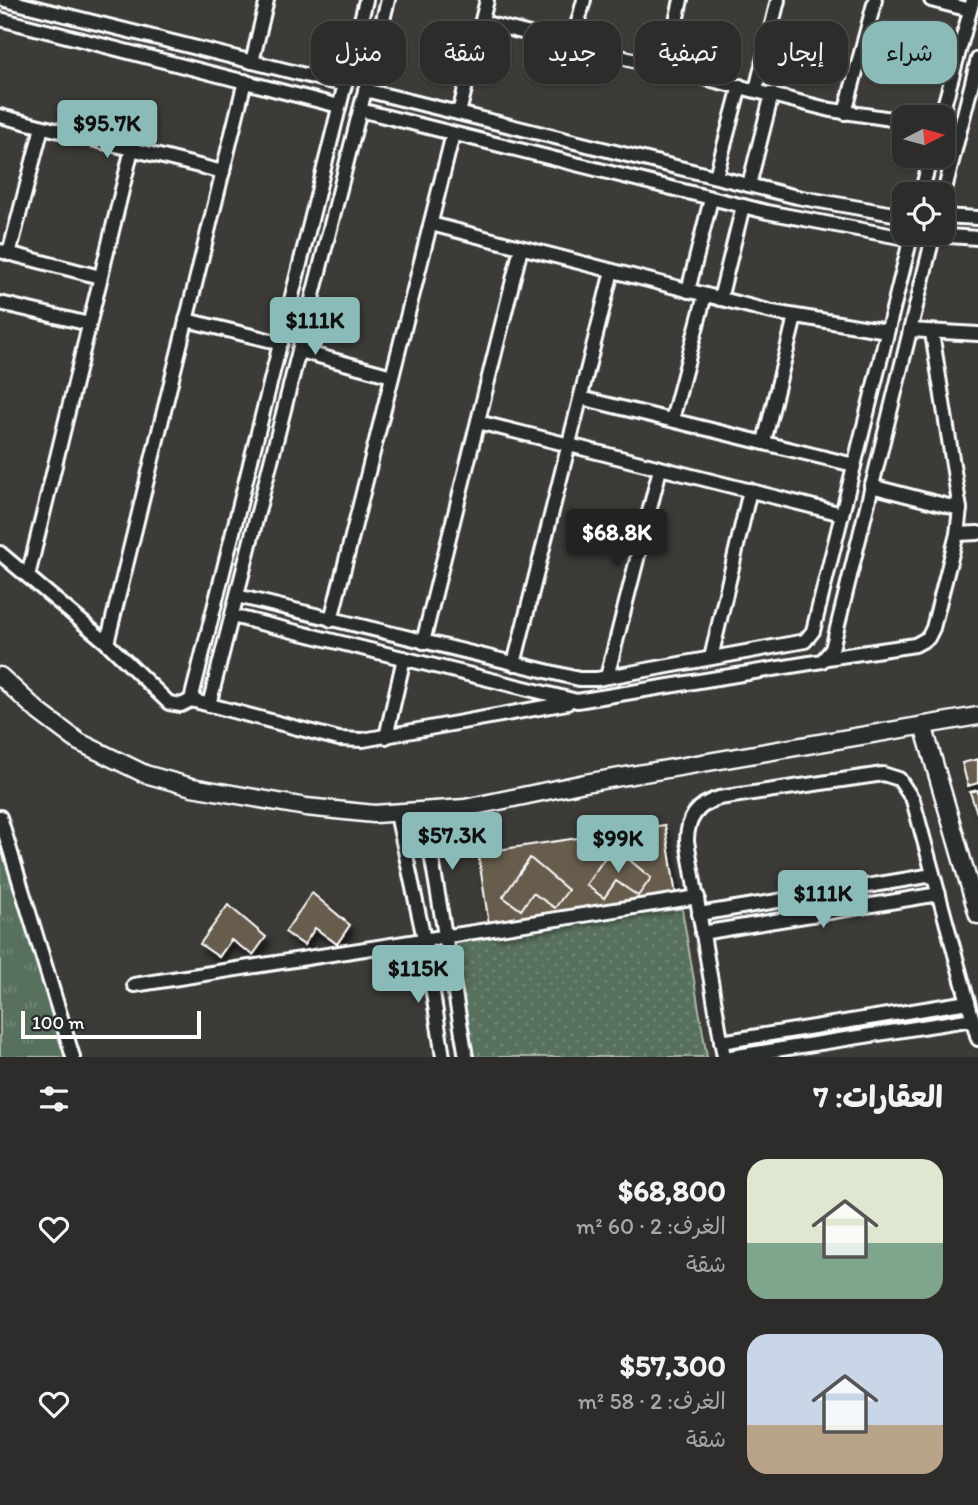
<!DOCTYPE html>
<html lang="ar">
<meta charset="utf-8">
<style>
body{margin:0;font-family:Itim,"Playpen Sans Arabic",sans-serif;background:#393836;color:#f1f3f6;direction:rtl;height:100vh;display:flex;flex-direction:column;font-size:26px;white-space:nowrap}
*{box-sizing:border-box;margin:0}
p{font-size:23px;color:#a7a7a8}
.icon{flex:none;width:38px;height:38px;fill:none;stroke:currentColor;stroke-width:2;stroke-linecap:round;stroke-linejoin:round}
.map{position:relative;height:1057px;overflow:hidden;direction:ltr}
.drawer{display:flex;flex-direction:column;background:#2d2c2a;flex:1}
.drawer>*{flex:none}
.banner{position:absolute;left:21px;top:21px;width:936px;height:63px;direction:rtl;display:flex;gap:14px}
.needle{width:46px;rotate:84deg}
.tools{position:absolute;left:892px;top:105px;display:grid;gap:14px}
.tools a{display:grid;place-items:center;width:63px;height:63px;border-radius:14px;background:#2d2c2a;box-shadow:0 2px 5px #0004,0 0 0 2px #484847;font-size:35px}
.scale{position:absolute;left:21px;bottom:18px;width:180px;box-sizing:border-box;padding-left:7px;border:4px solid #fff;border-top:0;font-size:19px;line-height:24px;white-space:nowrap;color:#fff;-webkit-text-stroke:5px #2a2d2e;paint-order:stroke}
.price{position:absolute;translate:-50% -60px;padding:0 16px;border-radius:7px;background:#8bbbb9;color:#111;font-size:23px;line-height:46px;filter:drop-shadow(0 2px 4px #0008)}
.price::after{content:'';position:absolute;left:50%;top:42px;width:21px;height:16px;margin-left:-10px;background:inherit;clip-path:polygon(0 0,100% 0,50% 100%)}
.price.on{background:#222;color:#fff}
ul{padding:0;list-style:none}
li{display:flex;align-items:center;gap:21px;height:175px;padding:0 35px}
li span{display:grid;place-items:center;flex:none;width:196px;height:140px;border-radius:21px;color:#555}
li>.icon{margin-inline-start:auto}
span .icon{width:84px;height:84px;fill:#fffc;stroke-width:1}
li b{font-size:30px}
h2{display:flex;justify-content:space-between;align-items:center;height:84px;padding:0 35px;font-size:30px}
.tag{padding:0 24px;border-radius:21px;background:#2d2c2a;box-shadow:0 2px 5px #0004,0 0 0 2px #484847;font-size:24px;line-height:63px}
.tag.on{background:#8bbbb9;color:#111}
.map>svg:first-child{display:block}
.grass{fill:url(#grass-dots);stroke:#acb8ae;stroke-width:2}
.park{fill:url(#park-tufts);stroke:#acb8ae;stroke-width:2}
.building{fill:#675d4e;stroke:#fff;stroke-width:2;filter:url(#shadow)}
.lines{fill:none;stroke-linecap:round;stroke-linejoin:round}
.minor-casing{stroke:#fff;stroke-width:18}
.tertiary-casing{stroke:#fff;stroke-width:21}
.minor{stroke:#2a2d2e;stroke-width:12}
.tertiary{stroke:#2a2d2e;stroke-width:16}
</style>
<div class="map">
<svg width="978" height="1057" viewBox="0 0 978 1057">
<defs>
<pattern id="grass-dots" width="8" height="8" patternUnits="userSpaceOnUse" patternTransform="scale(1.75)"><rect width="8" height="8" fill="#59715e"/><path d="M2 2h.1M6 6h.1" fill="none" stroke="#728676" stroke-width="1.8" stroke-linecap="round"/></pattern>
<pattern id="park-tufts" width="24" height="20" patternUnits="userSpaceOnUse" patternTransform="scale(1.75)"><rect width="24" height="20" fill="#59715e"/><path d="M3 7l-1-3M5 7V3M7 7l1-3M15 17l-1-3M17 17v-4M19 17l1-3" fill="none" stroke="#728676"/></pattern>
<filter id="shadow"><feDropShadow dx="4" dy="7" stdDeviation="3.5" flood-color="#0009"/></filter>
</defs>
<rect width="100%" height="100%" fill="#3c3b38"/>
<filter id="ink" filterUnits="userSpaceOnUse"><feTurbulence type="fractalNoise" baseFrequency=".0143" numOctaves="2"/><feDisplacementMap in="SourceGraphic" scale="14" xChannelSelector="R" yChannelSelector="G"/><feConvolveMatrix kernelMatrix="1 2 1 2 8 2 1 2 1" color-interpolation-filters="sRGB"/></filter>
<g filter="url(#ink)">
<path class="grass" d="M 682,909 L 707,1057 L 467,1057 L 447,937 Z"/>
<path class="park" d="M 0,821 L 70,1057 L 0,1057 Z"/>
<g class="building">
<path d="M 978,759 L 978,783 L 968,786 L 962,763 Z"/>
<path d="M 978,790 L 978,812 L 977,813 L 970,792 Z"/>
<path d="M 665,825 L 677,902 L 490,931 L 478,853 Z"/>
<path d="M 613,846 L 651,878 L 638,896 L 616,881 L 604,898 L 586,885 Z"/>
<path d="M 530,858 L 568,890 L 555,908 L 533,893 L 521,910 L 503,897 Z"/>
<path d="M 312,893 L 350,925 L 337,944 L 315,928 L 304,945 L 285,932 Z"/>
<path d="M 228,905 L 266,937 L 253,955 L 231,940 L 219,957 L 200,944 Z"/>
</g>
<g class="lines">
<defs>
<g id="minor">
<path d="M 5,0 L 345,85"/>
<path d="M 931,0 L 970,10"/>
<path d="M 0,19 L 339,106"/>
<path d="M 482,22 L 831,110 L 905,121"/>
<path d="M 572,44 L 584,0"/>
<path d="M 252,62 L 267,0"/>
<path d="M 665,68 L 681,0"/>
<path d="M 365,90 L 797,197 L 905,216"/>
<path d="M 756,90 L 778,0"/>
<path d="M 360,110 L 767,212 L 910,239"/>
<path d="M 459,113 L 487,0"/>
<path d="M 845,113 L 875,0"/>
<path d="M 0,116 L 223,172"/>
<path d="M 941,117 L 973,0"/>
<path d="M 716,176 L 740,86"/>
<path d="M 749,185 L 772,94"/>
<path d="M 921,194 L 931,156"/>
<path d="M 943,197 L 978,59"/>
<path d="M 943,216 L 978,218"/>
<path d="M 431,224 L 772,312 L 887,331"/>
<path d="M 934,235 L 978,238"/>
<path d="M 0,251 L 100,277"/>
<path d="M 9,254 L 42,127"/>
<path d="M 688,291 L 711,199"/>
<path d="M 720,299 L 743,206"/>
<path d="M 0,303 L 89,324"/>
<path d="M 186,320 L 281,343"/>
<path d="M 910,330 L 978,334"/>
<path d="M 300,351 L 392,376"/>
<path d="M 581,398 L 854,465"/>
<path d="M 672,420 L 705,295"/>
<path d="M 478,422 L 842,514"/>
<path d="M 764,442 L 795,317"/>
<path d="M 871,486 L 960,509"/>
<path d="M 957,534 L 978,533"/>
<path d="M 0,553 L 107,643 L 169,703 L 181,705 L 191,700 L 339,739 L 363,740 L 567,703"/>
<path d="M 28,576 L 132,149"/>
<path d="M 237,596 L 579,679 L 597,679 L 805,641 L 813,631 L 912,233"/>
<path d="M 232,616 L 577,701 L 822,661 L 832,649 L 934,233"/>
<path d="M 331,620 L 453,134"/>
<path d="M 423,642 L 521,248"/>
<path d="M 107,643 L 245,81"/>
<path d="M 711,658 L 750,490"/>
<path d="M 827,658 L 915,645 L 928,638 L 933,628 L 957,534 L 960,509 L 932,333"/>
<path d="M 514,664 L 612,271"/>
<path d="M 607,677 L 660,469"/>
<path d="M 191,700 L 366,0"/>
<path d="M 209,705 L 388,0"/>
<path d="M 386,737 L 404,658"/>
<path d="M 424,813 L 466,1057"/>
<path d="M 397,814 L 426,948 L 443,1057"/>
<path d="M 0,817 L 73,1057"/>
<path d="M 699,914 L 933,875"/>
<path d="M 702,933 L 939,894"/>
<path d="M 134,985 L 698,897"/>
<path d="M 721,1042 L 968,1002"/>
<path d="M 724,1057 L 687,841 C 687,818 698,804 719,798 L 883,774 L 899,779 L 913,800 L 978,1039"/>
<path d="M 731,1057 L 973,1019"/>
</g>
<g id="tertiary">
<path d="M 0,676 L 39,712 L 79,742 L 145,774 L 192,787 L 306,807 L 374,814 L 465,808 L 585,783 L 978,716"/>
<path d="M 923,725 L 978,915"/>
</g>
</defs>
<use href="#minor" class="minor-casing"/>
<use href="#tertiary" class="tertiary-casing"/>
<use href="#minor" class="minor"/>
<use href="#tertiary" class="tertiary"/>
</g>
</g>
</svg>
<div class="tools">
<a><svg class="needle" viewBox="-14 -14 28 28"><path d="M0-13l5 13h-10z" fill="#e53935"/><path d="M0 13l5-13h-10z" fill="#a7a7a8"/></svg></a>
<a><svg class="icon" aria-label="locate" viewBox="0 0 24 24"><circle cx="12" cy="12" r="6"/><path d="M12 2v4M12 18v4M2 12h4M18 12h4"/></svg></a>
</div>
<div class="scale">100 m</div>
<b class="price" style="left:107px;top:160px">$95.7K</b>
<b class="price" style="left:315px;top:357px">$111K</b>
<b class="price on" style="left:617px;top:569px">$68.8K</b>
<b class="price" style="left:452px;top:872px">$57.3K</b>
<b class="price" style="left:618px;top:875px">$99K</b>
<b class="price" style="left:823px;top:930px">$111K</b>
<b class="price" style="left:418px;top:1005px">$115K</b>
<div class="banner">
<a class="tag on">شراء</a>
<a class="tag">إيجار</a>
<a class="tag">تصفية</a>
<a class="tag">جديد</a>
<a class="tag">شقة</a>
<a class="tag">منزل</a>
</div>
</div>
<section class="drawer">
<h2>العقارات: 7<svg class="icon" aria-label="filters" viewBox="0 0 24 24"><path d="M4 7h16M4 17h16"/><circle cx="9" cy="7" r="2"/><circle cx="15" cy="17" r="2"/></svg></h2>
<ul>
<li><span style="background:linear-gradient(#dfe7d0 60%,#7fa58c 0)"><svg class="icon" aria-label="home" viewBox="0 0 24 24"><path d="M3 11l9-7 9 7M6 9v11h12V9"/></svg></span><div><b>$68,800</b><p>الغرف: 2 · 60 m²</p><p>شقة</p></div><svg class="icon" aria-label="heart" viewBox="0 0 24 24"><path d="M12 20l-8-8c-3-5 5-10 8-4 3-6 11-1 8 4z"/></svg></li>
<li><span style="background:linear-gradient(#c9d6e8 65%,#b9a48a 0)"><svg class="icon" aria-label="home" viewBox="0 0 24 24"><path d="M3 11l9-7 9 7M6 9v11h12V9"/></svg></span><div><b>$57,300</b><p>الغرف: 2 · 58 m²</p><p>شقة</p></div><svg class="icon" aria-label="heart" viewBox="0 0 24 24"><path d="M12 20l-8-8c-3-5 5-10 8-4 3-6 11-1 8 4z"/></svg></li>
</ul>
</section>
